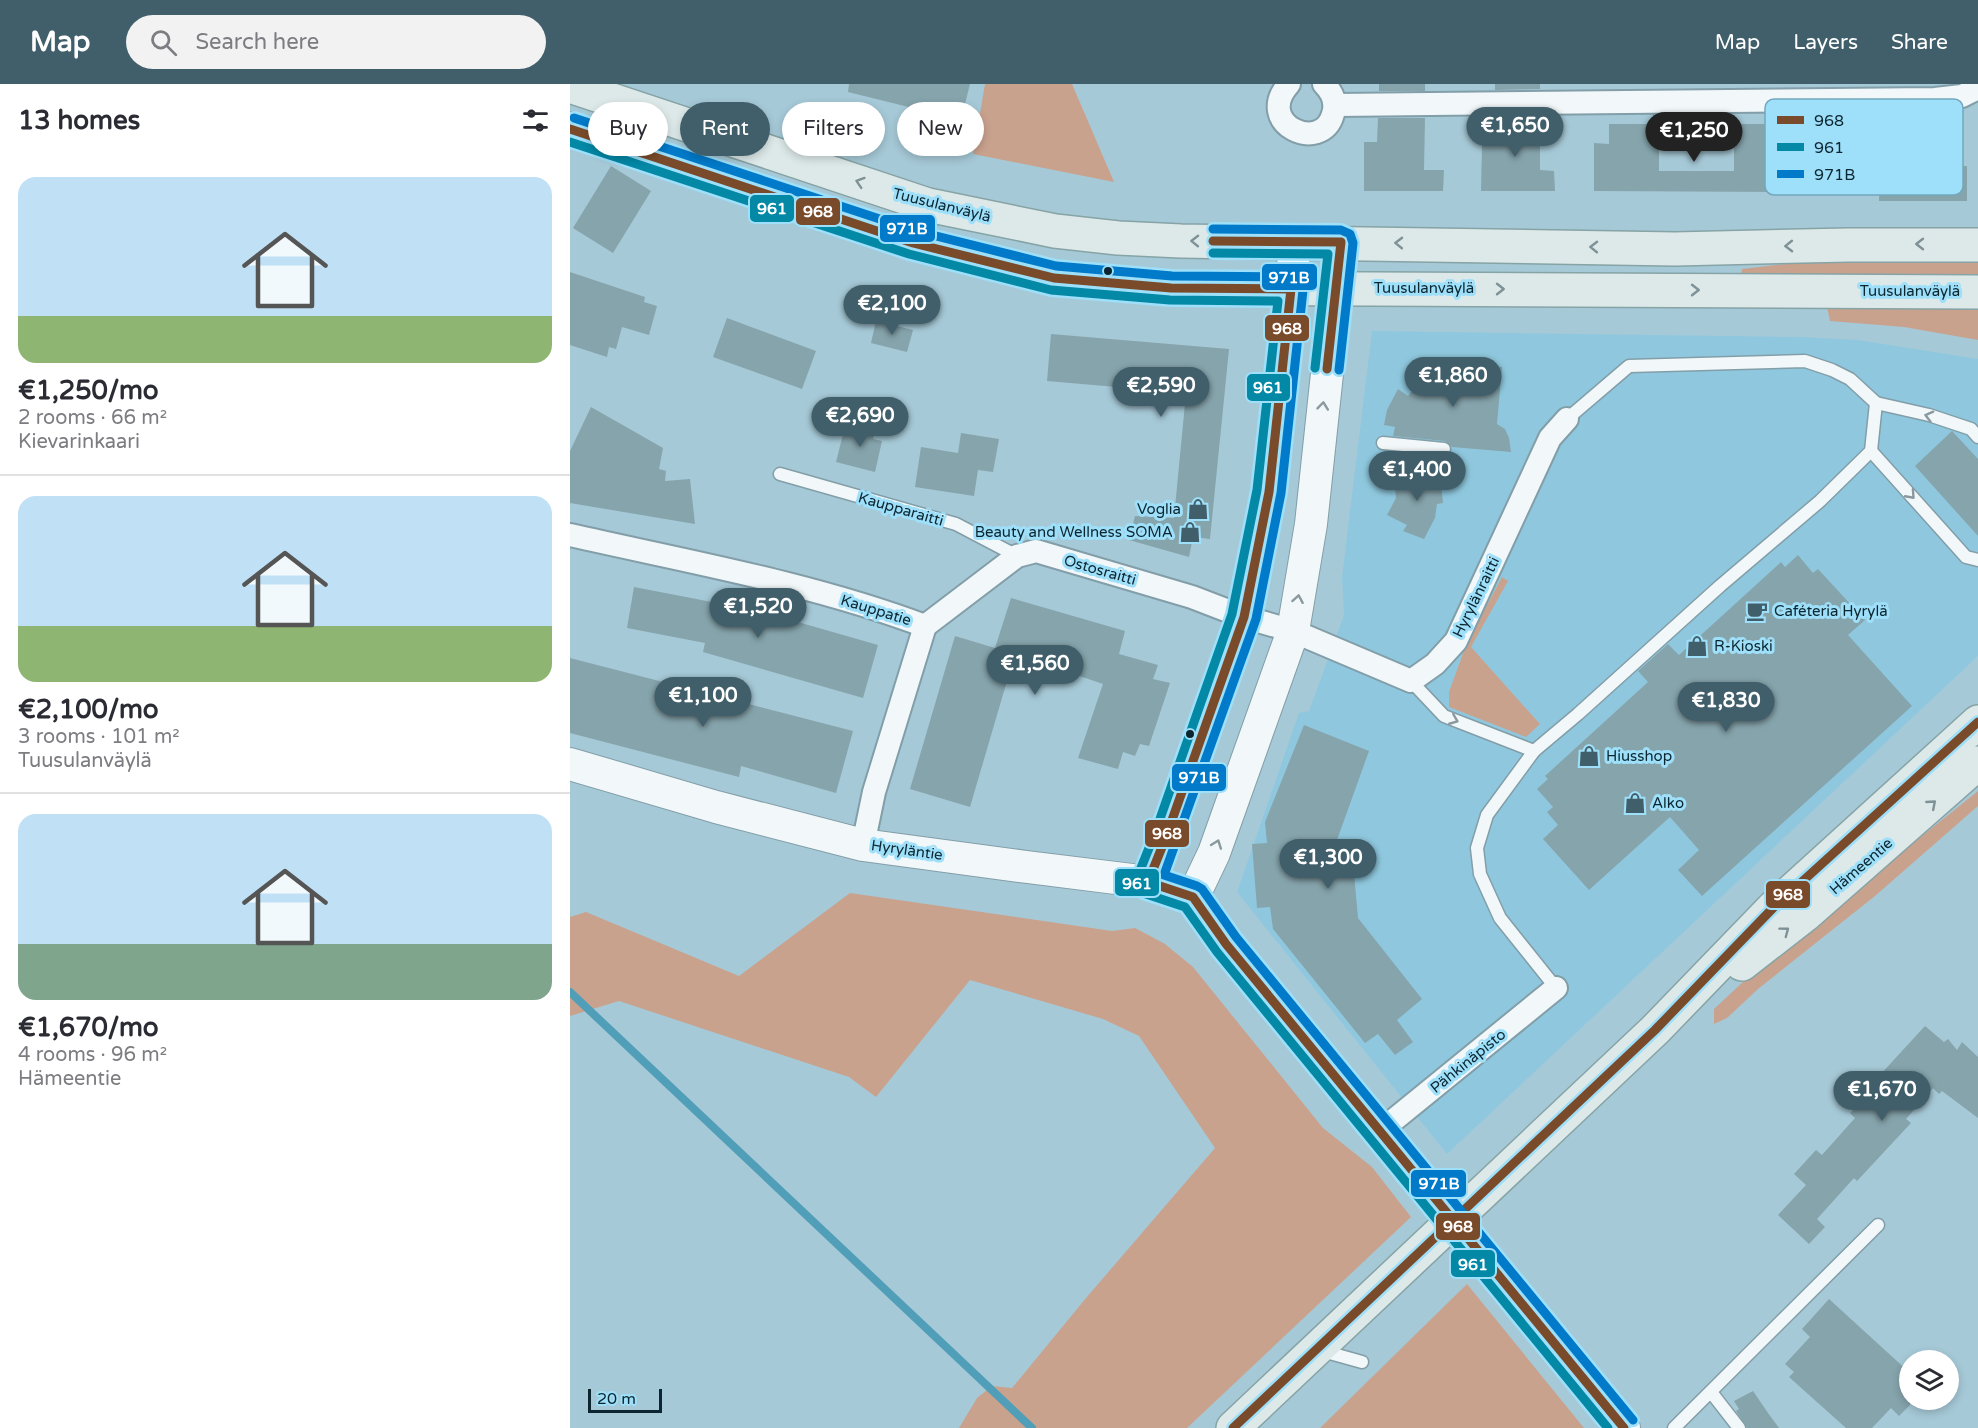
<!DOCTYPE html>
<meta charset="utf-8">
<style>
body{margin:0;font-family:"Varela Round",sans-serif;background:#f2f2f3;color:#2b2b33;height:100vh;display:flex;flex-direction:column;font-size:22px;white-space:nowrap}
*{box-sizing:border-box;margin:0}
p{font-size:20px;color:#7c7c81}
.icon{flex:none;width:33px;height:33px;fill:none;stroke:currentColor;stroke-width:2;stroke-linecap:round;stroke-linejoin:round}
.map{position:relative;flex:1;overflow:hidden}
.details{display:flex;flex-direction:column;background:#fff;width:570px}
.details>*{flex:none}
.guide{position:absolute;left:18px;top:18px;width:570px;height:54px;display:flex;gap:12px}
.controls{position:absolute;left:1329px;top:1266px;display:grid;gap:12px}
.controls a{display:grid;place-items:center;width:60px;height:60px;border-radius:50%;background:#fff;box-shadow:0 3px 9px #0003;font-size:30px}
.scale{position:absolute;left:18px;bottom:15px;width:74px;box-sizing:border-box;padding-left:6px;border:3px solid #0b2630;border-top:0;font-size:16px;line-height:21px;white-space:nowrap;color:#0b2630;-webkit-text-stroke:4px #9edff9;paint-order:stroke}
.price{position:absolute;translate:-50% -51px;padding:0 14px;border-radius:21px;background:#415f6a;color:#fff;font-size:20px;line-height:39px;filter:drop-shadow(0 2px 3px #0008)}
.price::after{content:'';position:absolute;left:50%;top:36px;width:18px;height:14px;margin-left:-9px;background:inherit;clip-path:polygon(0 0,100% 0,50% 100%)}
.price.selected{background:#222;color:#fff}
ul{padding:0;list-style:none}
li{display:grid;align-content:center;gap:12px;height:318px;padding:0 18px}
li+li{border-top:2px solid #e1e1e2}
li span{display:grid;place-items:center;height:186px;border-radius:18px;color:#555}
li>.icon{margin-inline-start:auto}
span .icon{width:108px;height:108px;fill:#fffc;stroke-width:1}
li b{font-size:26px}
h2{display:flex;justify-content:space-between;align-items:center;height:72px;padding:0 18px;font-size:26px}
.chip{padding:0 21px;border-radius:27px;background:#fff;box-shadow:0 3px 9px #0003;font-size:21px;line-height:54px}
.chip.selected{background:#415f6a;color:#fff}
header{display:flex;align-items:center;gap:36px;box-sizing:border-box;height:84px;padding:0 30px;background:#415f6a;color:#fff}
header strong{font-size:28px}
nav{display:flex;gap:33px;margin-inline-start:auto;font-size:21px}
.search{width:420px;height:54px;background:#f2f2f3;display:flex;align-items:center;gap:15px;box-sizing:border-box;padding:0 21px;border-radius:33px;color:#7c7c81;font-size:22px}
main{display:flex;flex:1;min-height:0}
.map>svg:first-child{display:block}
.built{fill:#8fc8de}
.green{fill:#c9a28e}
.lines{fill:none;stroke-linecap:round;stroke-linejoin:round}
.stream{stroke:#519eb8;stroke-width:8}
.building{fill:#86a4ac}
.lane-casing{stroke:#829ea8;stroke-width:15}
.street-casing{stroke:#829ea8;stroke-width:26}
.secondary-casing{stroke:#829ea8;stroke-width:34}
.primary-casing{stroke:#86a3a5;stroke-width:36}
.lane{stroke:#f2f7f9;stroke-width:12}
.street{stroke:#f2f7f9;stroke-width:22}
.secondary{stroke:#f2f7f9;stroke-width:32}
.primary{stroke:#dde9e9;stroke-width:33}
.secondary-bridge-casing{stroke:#829ea8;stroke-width:34;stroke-linecap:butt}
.secondary-bridge{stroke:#f2f7f9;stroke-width:32}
.bus-1-casing{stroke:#9edff9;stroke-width:14}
.bus-2-casing{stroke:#9edff9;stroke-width:14}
.bus-3-casing{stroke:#9edff9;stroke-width:14}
.bus-1{stroke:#7a4b2a;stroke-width:9}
.bus-2{stroke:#0388a6;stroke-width:9}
.bus-3{stroke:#007ac9;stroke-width:9}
.oneway{stroke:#7e9196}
.oneway2{stroke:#8a999f}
.bus-dot{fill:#0b2630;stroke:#9edff9;stroke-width:2}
.labels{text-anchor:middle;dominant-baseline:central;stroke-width:6;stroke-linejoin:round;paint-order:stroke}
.street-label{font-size:15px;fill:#0b2630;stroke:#9edff9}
.poi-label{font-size:15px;fill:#0b2630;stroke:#9edff9;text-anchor:start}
.key{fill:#9edff9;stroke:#72a8bd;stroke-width:1.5}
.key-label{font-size:16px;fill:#0b2630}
.line-badge{stroke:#9edff9;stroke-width:2}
.badge-label{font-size:16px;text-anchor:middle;font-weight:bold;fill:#fff}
</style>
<header>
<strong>Map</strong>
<div class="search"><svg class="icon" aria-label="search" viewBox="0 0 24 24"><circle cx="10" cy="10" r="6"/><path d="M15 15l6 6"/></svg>Search here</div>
<nav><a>Map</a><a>Layers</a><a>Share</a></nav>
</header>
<main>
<section class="details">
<h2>13 homes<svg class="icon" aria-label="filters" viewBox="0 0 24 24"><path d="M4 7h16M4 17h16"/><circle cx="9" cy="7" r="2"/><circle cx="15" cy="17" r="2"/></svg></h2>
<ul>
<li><span style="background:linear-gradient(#bfe0f5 75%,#8fb573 0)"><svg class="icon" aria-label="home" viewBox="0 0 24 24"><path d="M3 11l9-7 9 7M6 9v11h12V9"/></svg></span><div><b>€1,250/mo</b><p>2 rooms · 66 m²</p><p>Kievarinkaari</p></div></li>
<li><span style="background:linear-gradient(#bfe0f5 70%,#8fb573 0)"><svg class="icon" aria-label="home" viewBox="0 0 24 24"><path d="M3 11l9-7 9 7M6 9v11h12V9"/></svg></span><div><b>€2,100/mo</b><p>3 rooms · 101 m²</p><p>Tuusulanväylä</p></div></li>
<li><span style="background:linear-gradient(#bfe0f5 70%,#7fa58c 0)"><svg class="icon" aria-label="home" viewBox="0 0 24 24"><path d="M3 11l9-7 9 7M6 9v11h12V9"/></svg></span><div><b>€1,670/mo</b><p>4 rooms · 96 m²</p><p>Hämeentie</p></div></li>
</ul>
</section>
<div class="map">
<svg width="1408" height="1344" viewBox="0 0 1408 1344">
<rect width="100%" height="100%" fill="#a6c9d7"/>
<path class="built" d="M 802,247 L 1231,253 L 1288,256 L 1408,275 L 1408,572 L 877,1070 L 667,808 L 729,629 L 739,627 L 774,531 L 772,493 Z"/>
<g class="green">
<path d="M 415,0 L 502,0 L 544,98 L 403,70 Z"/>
<path d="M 1241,177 L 1408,178 L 1408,191 L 1171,190 L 1172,185 Z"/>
<path d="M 1257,223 L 1408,225 L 1408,256 L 1334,243 L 1260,237 Z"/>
<path d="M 932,493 L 938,497 L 901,563 L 970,640 L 956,653 L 879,623 L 879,608 L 896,561 Z"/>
<path d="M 1408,707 L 1408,722 L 1305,812 L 1188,905 L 1157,934 L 1144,940 L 1144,925 L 1189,883 Z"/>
<path d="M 280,809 L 542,847 L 565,844 L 595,860 L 623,883 L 753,1044 L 802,1083 L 841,1133 L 617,1344 L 389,1344 L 407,1314 L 422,1302 L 442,1304 L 516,1214 L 645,1064 L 569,952 L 533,935 L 400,896 L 306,1013 L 279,993 L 49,917 L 0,932 L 0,833 L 16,828 L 169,892 Z"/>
<path d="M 897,1200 L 1014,1344 L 750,1344 Z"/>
</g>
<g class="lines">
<path class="stream" d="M 0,908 L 462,1344"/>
</g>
<g class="building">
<path d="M 279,0 L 400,0 L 391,36 L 278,8 Z"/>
<rect x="809" y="0" width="46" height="7"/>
<path d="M 925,0 L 970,0 L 970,5 L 925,6 Z"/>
<path d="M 970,32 L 970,86 L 984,87 L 985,107 L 911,107 L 912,60 L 925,60 L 925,33 Z"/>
<path d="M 808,34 L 855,34 L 854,86 L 874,86 L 873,107 L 794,107 L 794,58 L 807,58 Z"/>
<path d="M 1039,40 L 1089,40 L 1089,87 L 1164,87 L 1164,40 L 1203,40 L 1203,59 L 1226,59 L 1226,108 L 1024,107 L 1024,59 L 1039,60 Z"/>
<path d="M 1332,48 L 1368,48 L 1368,82 L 1397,82 L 1397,117 L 1309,117 L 1310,68 L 1331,68 Z"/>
<path d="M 41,82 L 81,107 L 43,169 L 3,144 Z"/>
<path d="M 0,188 L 75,213 L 74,218 L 87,222 L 79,251 L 52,243 L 46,265 L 39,263 L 37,273 L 0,261 Z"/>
<path d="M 157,234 L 246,267 L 232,305 L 143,273 Z"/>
<path d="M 306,237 L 343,246 L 337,268 L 301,259 Z"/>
<path d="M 481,250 L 659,265 L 640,455 L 623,453 L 619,473 L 559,456 L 565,432 L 604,434 L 616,309 L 477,297 Z"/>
<path d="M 893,274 L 896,282 L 932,283 L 927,340 L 935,345 L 939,354 L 941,368 L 882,363 L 875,357 L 823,352 L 825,343 L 814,341 L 817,326 L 828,305 L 838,312 L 850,297 L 867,284 Z"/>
<path d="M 21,323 L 93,364 L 89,385 L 96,387 L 95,397 L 120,395 L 125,440 L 0,419 L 0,367 Z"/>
<path d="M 287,337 L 307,342 L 303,355 L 312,357 L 305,388 L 266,378 L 274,346 L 284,348 Z"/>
<path d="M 1382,347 L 1408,375 L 1408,452 L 1345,382 Z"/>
<path d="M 391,349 L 429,355 L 423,388 L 408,386 L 404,412 L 345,403 L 351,363 L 388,369 Z"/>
<path d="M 870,389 L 873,419 L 867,420 L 865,434 L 854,455 L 833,447 L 837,441 L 817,431 L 826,414 L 824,393 Z"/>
<path d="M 1228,471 L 1243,489 L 1248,485 L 1295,536 L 1278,551 L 1342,622 L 1132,812 L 1108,786 L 1129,766 L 1100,733 L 1019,806 L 973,755 L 988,741 L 977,728 L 983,723 L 967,705 L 978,695 L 975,692 L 1078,598 L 1068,587 L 1098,560 L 1109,571 L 1211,478 L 1215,483 Z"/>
<path d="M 64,503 L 147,519 L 148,515 L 308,561 L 293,614 L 133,568 L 135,559 L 57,544 Z"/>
<path d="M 441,514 L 555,547 L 549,570 L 588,581 L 583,595 L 600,599 L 579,662 L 570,660 L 565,672 L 553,668 L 548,685 L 508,674 L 533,600 L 483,583 L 444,573 L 400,723 L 340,705 L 385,552 L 425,564 Z"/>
<path d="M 0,574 L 283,647 L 266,709 L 171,682 L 169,693 L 0,649 Z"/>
<path d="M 734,641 L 799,667 L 767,756 L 781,755 L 788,834 L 852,915 L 827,936 L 843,958 L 825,971 L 808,950 L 795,959 L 703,845 L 700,823 L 687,824 L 682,760 L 697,759 L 695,738 Z"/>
<path d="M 1355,942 L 1374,958 L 1378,955 L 1387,966 L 1392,958 L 1408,973 L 1408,1034 L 1372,1007 L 1369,1010 L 1363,1004 L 1336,1035 L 1341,1039 L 1287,1097 L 1284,1094 L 1247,1135 L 1255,1143 L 1239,1160 L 1208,1131 L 1236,1101 L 1224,1090 L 1246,1066 L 1252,1071 L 1285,1034 L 1280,1029 L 1285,1024 L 1280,1020 L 1286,1013 L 1284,1010 L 1304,987 L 1309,992 Z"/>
<path d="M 1259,1215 L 1340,1289 L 1340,1321 L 1329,1332 L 1321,1324 L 1302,1344 L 1276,1344 L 1219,1293 L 1224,1288 L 1215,1280 L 1240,1253 L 1232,1245 Z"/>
<path d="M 1183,1307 L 1198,1329 L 1209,1344 L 1177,1344 L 1166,1327 L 1169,1325 L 1164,1317 Z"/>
</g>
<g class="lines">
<defs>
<g id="lane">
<path d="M 1306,319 L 1359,331 L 1401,345 L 1408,353"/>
<path d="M 813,359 L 874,365"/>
<path d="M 1301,367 L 1396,473 L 1408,476"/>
<path d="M 210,390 L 386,440 L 447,472"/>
<path d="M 841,597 L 874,632 L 964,667"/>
<path d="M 986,904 L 930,834 L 910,790 L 907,764 L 917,731 L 964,667 L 1008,630 L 1150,502 L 1250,417 L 1301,367 L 1306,319 L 1280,295 L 1262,286 L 1235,277 L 1059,282 L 997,335"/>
<path d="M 749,1266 L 792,1278"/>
<path d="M 1141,1308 L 1169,1344"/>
<path d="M 1104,1344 L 1308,1141"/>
</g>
<g id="street">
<path d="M 719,0 C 683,40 752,71 763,30 C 767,18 762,8 754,0"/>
<path d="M 765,21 L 1365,15 L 1392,12 L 1408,4"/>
<path d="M 0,451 C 119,478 240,499 355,542 L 304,708 L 293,761"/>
<path d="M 355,542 L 447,472 L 466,467 L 622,513 L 674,533 L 723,547 L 841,597 L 865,580 L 886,557 L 980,354 L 997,335"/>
<path d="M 809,1048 L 986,904"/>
</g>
<g id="secondary">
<path d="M 0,680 L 146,723 L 293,761 L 457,783 L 578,798 L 623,813 L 656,860 L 837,1081"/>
<path d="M 578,798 L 596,753 L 674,533 L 699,408 L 718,241 L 725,158"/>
<path d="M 623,813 L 644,769 L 723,547 L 741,440 L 771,158"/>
<path d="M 943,1210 L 1054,1344"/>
</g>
<g id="primary">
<path d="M 0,2 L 358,121 L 485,147 L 548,154 L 611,157 L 1105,165 L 1278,161 L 1408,161"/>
<path d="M 0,45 L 343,159 L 484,194 L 601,204 L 1408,208"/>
<path d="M 1172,880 L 1235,831 L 1408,679"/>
<path d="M 663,1344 L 1085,946 L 1203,824 L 1408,638"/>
</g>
</defs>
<use href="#lane" class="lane-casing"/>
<use href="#street" class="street-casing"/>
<use href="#secondary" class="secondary-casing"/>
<use href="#primary" class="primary-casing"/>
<use href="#lane" class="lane"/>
<use href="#street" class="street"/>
<use href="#secondary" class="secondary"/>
<use href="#primary" class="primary"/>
<defs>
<path id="secondary-bridge" d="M 837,1081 L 943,1210"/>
</defs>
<use href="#secondary-bridge" class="secondary-bridge-casing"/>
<use href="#secondary-bridge" class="secondary-bridge"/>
<defs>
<g id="bus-1">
<path d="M 0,45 L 343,159 L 484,194 L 601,204 L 721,205 L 699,408 L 674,533 L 596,753 L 578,798 L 623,813 L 656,860 L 1054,1344"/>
<path d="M 643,157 L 771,158 L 757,285"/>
<path d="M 663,1344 L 1085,946 L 1203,824 L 1408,638"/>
</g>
<g id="bus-2">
<path d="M 0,58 L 339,170 L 481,206 L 600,216 L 708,217 L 687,406 L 662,530 L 585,749 L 567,794 L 567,801 L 573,809 L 615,823 L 647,868 L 1038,1344"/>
<path d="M 643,169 L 758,170 L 745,284"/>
</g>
<g id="bus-3">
<path d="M 4,34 L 346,147 L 486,182 L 602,192 L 722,193 L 730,197 L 733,206 L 711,409 L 686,535 L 594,791 L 627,802 L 632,805 L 666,853 L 1063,1336"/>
<path d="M 643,145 L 771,146 L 780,150 L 783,159 L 769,286"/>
</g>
</defs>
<use href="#bus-1" class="bus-1-casing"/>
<use href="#bus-2" class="bus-2-casing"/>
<use href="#bus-3" class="bus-3-casing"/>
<use href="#bus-1" class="bus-1"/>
<use href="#bus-2" class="bus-2"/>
<use href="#bus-3" class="bus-3"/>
</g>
<defs><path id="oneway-chevron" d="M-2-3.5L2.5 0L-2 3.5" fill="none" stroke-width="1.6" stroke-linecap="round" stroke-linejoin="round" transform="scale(1.5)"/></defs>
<g class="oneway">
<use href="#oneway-chevron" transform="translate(290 98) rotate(-162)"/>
<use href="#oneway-chevron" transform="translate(625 157) rotate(-179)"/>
<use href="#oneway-chevron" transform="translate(829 159) rotate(-179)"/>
<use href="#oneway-chevron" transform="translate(1350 160) rotate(180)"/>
<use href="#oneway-chevron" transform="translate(1219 162) rotate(179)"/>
<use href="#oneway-chevron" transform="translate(1024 163) rotate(-179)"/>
<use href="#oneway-chevron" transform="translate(930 205)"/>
<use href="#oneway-chevron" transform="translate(1125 206)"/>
<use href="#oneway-chevron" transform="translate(1362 720) rotate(-41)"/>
<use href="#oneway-chevron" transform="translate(1215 847) rotate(-37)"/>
</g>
<g class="oneway2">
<use href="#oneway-chevron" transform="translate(753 322) rotate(-84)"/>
<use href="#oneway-chevron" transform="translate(1359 332) rotate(-165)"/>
<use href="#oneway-chevron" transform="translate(1341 411) rotate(48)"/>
<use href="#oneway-chevron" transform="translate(728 515) rotate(-80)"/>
<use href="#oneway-chevron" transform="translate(884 636) rotate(22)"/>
<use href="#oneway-chevron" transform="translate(647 760) rotate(-70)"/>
</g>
<defs>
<symbol id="shop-bare" viewBox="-9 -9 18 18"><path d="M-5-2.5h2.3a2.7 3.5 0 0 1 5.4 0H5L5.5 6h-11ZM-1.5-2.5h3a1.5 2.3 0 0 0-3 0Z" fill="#415f6a" stroke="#9edff9" stroke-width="2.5" paint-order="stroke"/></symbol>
<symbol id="cafe-bare" viewBox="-9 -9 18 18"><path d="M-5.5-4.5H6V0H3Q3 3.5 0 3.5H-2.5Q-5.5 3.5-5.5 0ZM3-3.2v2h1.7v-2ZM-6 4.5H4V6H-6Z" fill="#415f6a" stroke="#9edff9" stroke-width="2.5" paint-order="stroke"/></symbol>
</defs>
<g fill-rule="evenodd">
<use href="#shop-bare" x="613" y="410" width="30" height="30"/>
<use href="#shop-bare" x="605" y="433" width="30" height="30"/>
<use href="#cafe-bare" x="1172" y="512" width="30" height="30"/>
<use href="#shop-bare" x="1112" y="547" width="30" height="30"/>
<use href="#shop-bare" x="1004" y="657" width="30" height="30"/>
<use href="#shop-bare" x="1050" y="704" width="30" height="30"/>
</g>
<g class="bus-dot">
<circle cx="538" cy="187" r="5"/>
<circle cx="620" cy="650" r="5"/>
</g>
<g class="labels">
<g class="street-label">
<text transform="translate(372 121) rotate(14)">Tuusulanväylä</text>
<text x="854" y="204">Tuusulanväylä</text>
<text x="1340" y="207">Tuusulanväylä</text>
<text transform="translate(331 425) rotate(16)">Kaupparaitti</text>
<text transform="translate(530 486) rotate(16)">Ostosraitti</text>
<text transform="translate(906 513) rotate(-64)">Hyrylänraitti</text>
<text transform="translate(306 526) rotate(17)">Kauppatie</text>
<text transform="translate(337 766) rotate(8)">Hyryläntie</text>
<text transform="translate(1291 782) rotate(-41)">Hämeentie</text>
<text transform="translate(898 977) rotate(-39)">Pähkinäpisto</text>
</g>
<g class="poi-label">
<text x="611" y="425" text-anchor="end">Voglia</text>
<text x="603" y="448" text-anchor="end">Beauty and Wellness SOMA</text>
<text x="1204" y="527">Caféteria Hyrylä</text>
<text x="1144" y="562">R-Kioski</text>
<text x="1036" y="672">Hiusshop</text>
<text x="1082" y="719">Alko</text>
</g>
</g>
<rect x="1195" y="15" width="198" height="96" rx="9" class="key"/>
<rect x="1207" y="32" width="27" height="8" fill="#7a4b2a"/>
<rect x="1207" y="59" width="27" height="8" fill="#0388a6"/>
<rect x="1207" y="86" width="27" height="8" fill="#007ac9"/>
<g class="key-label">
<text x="1244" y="42">968</text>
<text x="1244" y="69">961</text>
<text x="1244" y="96">971B</text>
</g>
<g class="line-badge">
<rect x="179" y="110" width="46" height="29" rx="6" fill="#0388a6"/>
<rect x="225" y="113" width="46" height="29" rx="6" fill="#7a4b2a"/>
<rect x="309" y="130" width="57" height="29" rx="6" fill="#007ac9"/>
<rect x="691" y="179" width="57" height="28" rx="6" fill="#007ac9"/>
<rect x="694" y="230" width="46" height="28" rx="6" fill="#7a4b2a"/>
<rect x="676" y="289" width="45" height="29" rx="6" fill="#0388a6"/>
<rect x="601" y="679" width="56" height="29" rx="6" fill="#007ac9"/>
<rect x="574" y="735" width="46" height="29" rx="6" fill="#7a4b2a"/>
<rect x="544" y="784" width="46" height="29" rx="6" fill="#0388a6"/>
<rect x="1195" y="796" width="46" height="29" rx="6" fill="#7a4b2a"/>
<rect x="840" y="1085" width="57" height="29" rx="6" fill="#007ac9"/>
<rect x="865" y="1128" width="46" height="29" rx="6" fill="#7a4b2a"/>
<rect x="880" y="1165" width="46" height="29" rx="6" fill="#0388a6"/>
</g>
<g class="badge-label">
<text x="202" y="130">961</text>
<text x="248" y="133">968</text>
<text x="337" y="150">971B</text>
<text x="719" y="199">971B</text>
<text x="717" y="250">968</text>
<text x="698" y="309">961</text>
<text x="629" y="699">971B</text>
<text x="597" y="755">968</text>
<text x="567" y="805">961</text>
<text x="1218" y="816">968</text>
<text x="869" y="1105">971B</text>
<text x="888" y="1148">968</text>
<text x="903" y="1186">961</text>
</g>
</svg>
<div class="controls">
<a><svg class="icon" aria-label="layers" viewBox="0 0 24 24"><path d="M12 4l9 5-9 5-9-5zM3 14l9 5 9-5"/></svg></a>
</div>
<div class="scale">20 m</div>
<b class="price" style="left:945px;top:74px">€1,650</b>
<b class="price selected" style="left:1124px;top:79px">€1,250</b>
<b class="price" style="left:322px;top:252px">€2,100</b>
<b class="price" style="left:883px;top:324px">€1,860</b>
<b class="price" style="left:591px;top:334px">€2,590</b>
<b class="price" style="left:290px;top:364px">€2,690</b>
<b class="price" style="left:847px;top:418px">€1,400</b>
<b class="price" style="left:188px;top:555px">€1,520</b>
<b class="price" style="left:465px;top:612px">€1,560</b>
<b class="price" style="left:133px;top:644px">€1,100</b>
<b class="price" style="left:1156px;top:649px">€1,830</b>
<b class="price" style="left:758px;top:806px">€1,300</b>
<b class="price" style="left:1312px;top:1038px">€1,670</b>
<div class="guide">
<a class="chip">Buy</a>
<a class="chip selected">Rent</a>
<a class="chip">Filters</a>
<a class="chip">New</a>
</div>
</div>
</main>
